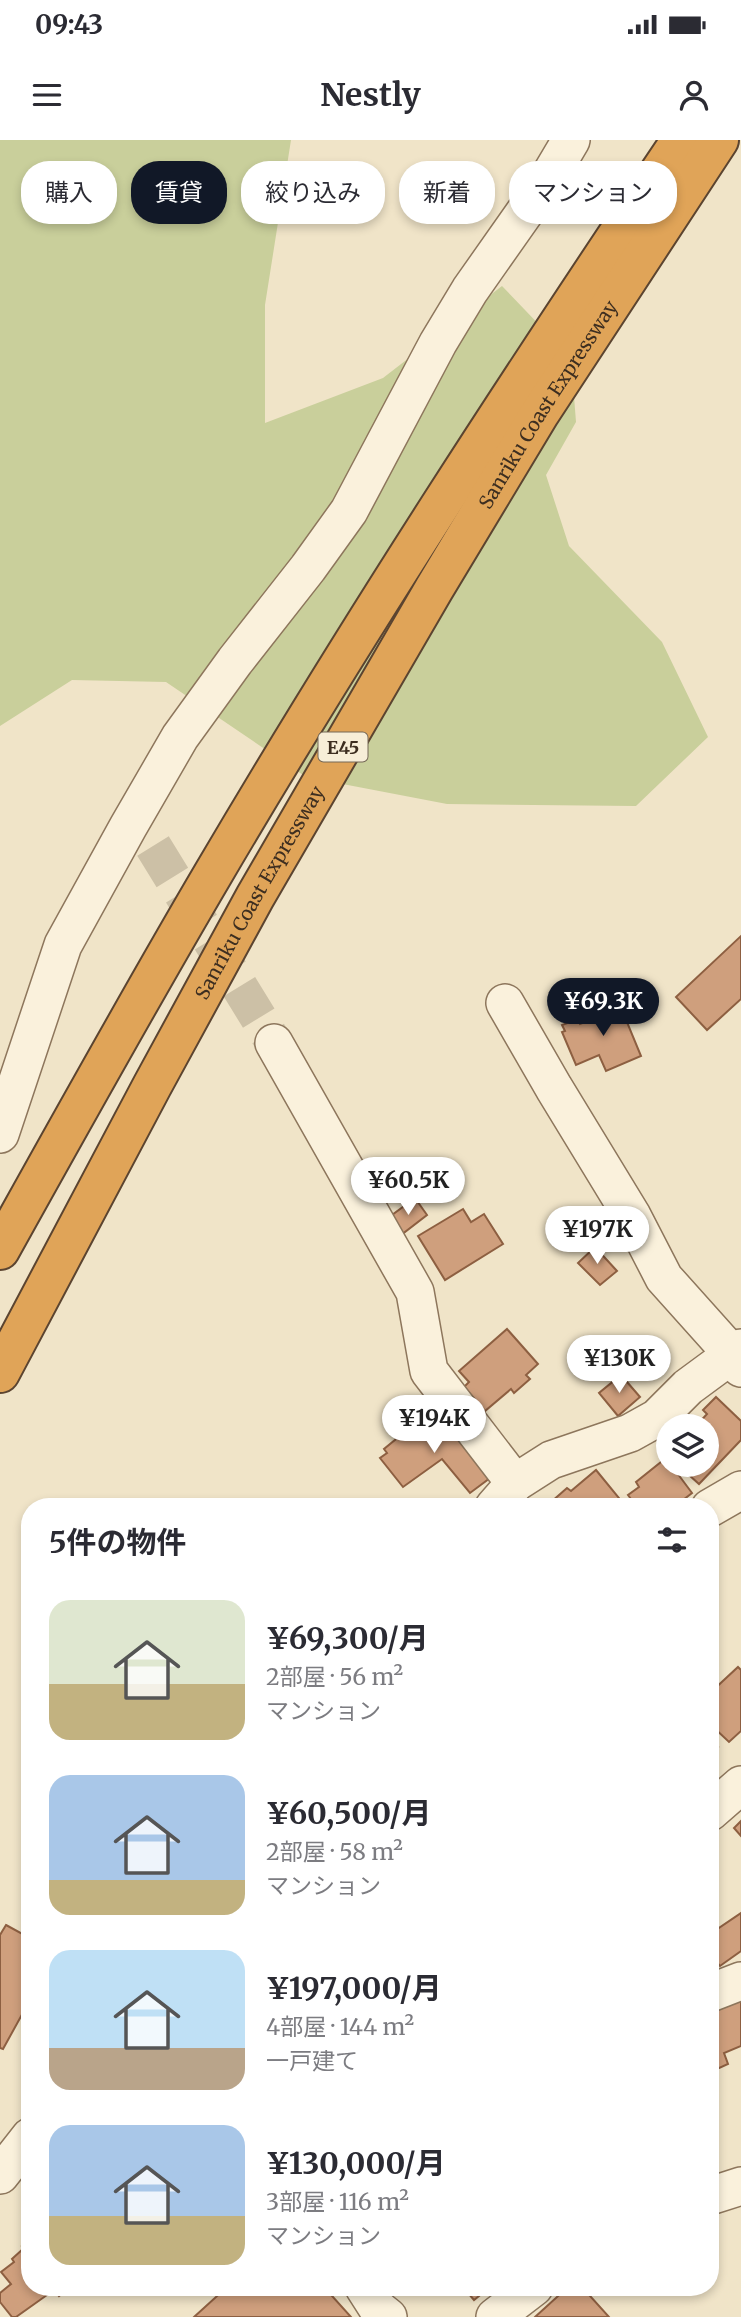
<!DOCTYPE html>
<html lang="ja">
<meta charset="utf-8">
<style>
body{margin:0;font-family:Merriweather,"Noto Sans JP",serif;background:#f7f7f7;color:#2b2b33;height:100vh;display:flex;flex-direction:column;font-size:26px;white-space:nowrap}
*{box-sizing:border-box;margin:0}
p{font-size:23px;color:#7c7c81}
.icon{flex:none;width:38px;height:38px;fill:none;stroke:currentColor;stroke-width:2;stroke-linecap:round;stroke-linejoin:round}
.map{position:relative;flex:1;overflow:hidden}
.side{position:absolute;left:21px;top:1358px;width:698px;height:798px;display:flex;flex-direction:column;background:#fff;border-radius:28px;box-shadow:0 4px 10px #0003}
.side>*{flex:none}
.top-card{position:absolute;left:21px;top:21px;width:700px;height:63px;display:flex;gap:14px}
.buttons{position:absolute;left:656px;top:1274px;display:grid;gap:14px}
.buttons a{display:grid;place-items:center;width:63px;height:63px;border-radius:50%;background:#fff;box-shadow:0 4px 10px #0003;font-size:35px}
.price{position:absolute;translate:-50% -60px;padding:0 16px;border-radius:24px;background:#fff;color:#222;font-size:23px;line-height:46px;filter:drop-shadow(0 2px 4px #0008)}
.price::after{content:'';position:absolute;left:50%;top:42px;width:21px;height:16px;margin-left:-10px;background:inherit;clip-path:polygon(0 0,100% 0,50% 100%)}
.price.current{background:#111827;color:#fff}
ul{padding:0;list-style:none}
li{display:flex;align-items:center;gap:21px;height:175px;padding:0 28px}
li span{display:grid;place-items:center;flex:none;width:196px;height:140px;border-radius:21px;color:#555}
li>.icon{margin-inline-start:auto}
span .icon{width:84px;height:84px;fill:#fffc;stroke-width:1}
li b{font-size:30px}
h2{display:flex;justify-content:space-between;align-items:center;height:84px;padding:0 28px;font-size:30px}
.chip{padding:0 24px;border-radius:28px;background:#fff;box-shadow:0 4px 10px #0003;font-size:24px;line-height:63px}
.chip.current{background:#111827;color:#fff}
.status{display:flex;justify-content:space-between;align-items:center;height:49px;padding:0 35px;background:#fff;direction:ltr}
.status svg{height:19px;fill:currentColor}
header{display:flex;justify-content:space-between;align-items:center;height:91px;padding:0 28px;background:#fff;font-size:32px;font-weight:700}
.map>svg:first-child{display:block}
.green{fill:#c9cf9b}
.building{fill:#cf9f7d;stroke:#8d5f41;stroke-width:2}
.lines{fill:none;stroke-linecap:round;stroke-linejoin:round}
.minor-tunnel{stroke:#ccc0a6;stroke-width:37;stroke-dasharray:37 18;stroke-linecap:butt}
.minor-casing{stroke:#8d765c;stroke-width:40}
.highway-casing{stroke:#5b4430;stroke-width:42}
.minor{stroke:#faf1dc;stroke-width:37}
.highway{stroke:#e0a458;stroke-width:38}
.labels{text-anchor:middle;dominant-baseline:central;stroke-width:7;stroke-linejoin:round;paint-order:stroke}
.shield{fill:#f7eed8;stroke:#756857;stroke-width:2}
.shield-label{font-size:18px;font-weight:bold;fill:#3d2e20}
.street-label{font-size:19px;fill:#3d2e20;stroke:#f7eed8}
</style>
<div class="status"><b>09:43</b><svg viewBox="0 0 49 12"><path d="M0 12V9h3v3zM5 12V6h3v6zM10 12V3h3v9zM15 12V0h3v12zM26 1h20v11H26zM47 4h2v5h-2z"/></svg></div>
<header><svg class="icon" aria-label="menu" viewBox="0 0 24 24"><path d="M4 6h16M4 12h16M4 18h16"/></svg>Nestly<svg class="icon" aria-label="person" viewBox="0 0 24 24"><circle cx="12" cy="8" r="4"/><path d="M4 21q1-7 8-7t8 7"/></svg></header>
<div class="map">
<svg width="741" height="2177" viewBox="0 0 741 2177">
<rect width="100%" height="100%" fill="#f0e4c8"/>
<path class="green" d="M 0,0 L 291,0 L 265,165 L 265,283 L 383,238 L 502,146 L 571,218 L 576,282 L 546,335 L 569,406 L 662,502 L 708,597 L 636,666 L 447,664 L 306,637 L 166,542 L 72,540 L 0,586 Z"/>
<g class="building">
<path d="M 741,796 L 741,859 L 707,890 L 676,857 Z"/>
<path d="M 617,858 L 641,916 L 606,931 L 599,915 L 576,925 L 562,892 L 565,891 L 562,885 L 578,879 L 580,884 L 601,876 L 597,866 Z"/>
<path d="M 415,1058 L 427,1075 L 401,1095 L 388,1078 Z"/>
<path d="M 463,1069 L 471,1082 L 484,1074 L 503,1104 L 445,1140 L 418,1096 Z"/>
<path d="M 595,1107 L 617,1131 L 600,1145 L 578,1123 Z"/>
<path d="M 507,1189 L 538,1224 L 526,1235 L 530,1239 L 514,1253 L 511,1249 L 485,1271 L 464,1247 L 469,1242 L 459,1231 Z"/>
<path d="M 621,1235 L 640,1257 L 618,1276 L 599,1253 Z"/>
<path d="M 716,1257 L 741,1281 L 741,1300 L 699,1344 L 678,1325 L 707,1325 L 707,1286 L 696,1286 L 707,1274 L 703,1270 Z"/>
<path d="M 423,1277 L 426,1281 L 431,1277 L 438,1285 L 444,1280 L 494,1335 L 470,1353 L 442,1319 L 403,1347 L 380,1318 L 387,1313 L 384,1309 Z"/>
<path d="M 666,1318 L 692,1353 L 674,1367 L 637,1367 L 628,1355 L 639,1347 L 636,1342 Z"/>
<path d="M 596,1330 L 619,1358 L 608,1367 L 553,1367 L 550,1363 L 567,1348 L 571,1351 Z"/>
<path d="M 738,1527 L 741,1530 L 741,1591 L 729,1602 L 710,1584 L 710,1553 Z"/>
<path d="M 710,1599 L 718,1607 L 710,1613 Z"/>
<path d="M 741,1681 L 741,1696 L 734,1688 Z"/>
<path d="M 30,1768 L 30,1786 L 23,1782 Z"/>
<path d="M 741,1773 L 741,1811 L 720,1826 L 710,1813 L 710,1794 Z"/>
<path d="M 6,1785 L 30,1798 L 30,1860 L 3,1909 L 0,1908 L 0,1795 Z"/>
<path d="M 741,1859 L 741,1906 L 724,1913 L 728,1924 L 715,1930 L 710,1918 L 710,1871 Z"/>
<path d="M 30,2100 L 30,2147 L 70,2147 L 59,2156 L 54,2150 L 16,2177 L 12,2177 L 0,2162 L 0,2153 L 11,2144 L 1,2132 L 14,2122 L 12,2119 L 24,2108 L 22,2106 Z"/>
<path d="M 227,2147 L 324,2147 L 351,2177 L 194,2177 Z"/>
<path d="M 463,2147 L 490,2147 L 474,2160 Z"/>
<path d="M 568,2147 L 582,2147 L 609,2177 L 535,2177 Z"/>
</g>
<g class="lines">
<path class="minor-tunnel" d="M 153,706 L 274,903"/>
<defs>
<g id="minor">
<path d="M 505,863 L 554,948 L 632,1076 L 664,1138 L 733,1215 L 741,1228"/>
<path d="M 274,903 L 415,1152 L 429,1231 L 515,1343"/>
<path d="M 0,994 L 63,805 L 128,687 L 180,597 L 235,521 L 308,428 L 349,371 L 438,203 L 470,150 L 548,39 L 571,0"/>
<path d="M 494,1367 L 515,1343 L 551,1320 L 630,1293 L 657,1278 L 688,1247 L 741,1208"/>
<path d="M 710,1368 L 741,1350"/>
<path d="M 710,1672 L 741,1645"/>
<path d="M 710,1853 L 741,1841"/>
<path d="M 0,2035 L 30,1997"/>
<path d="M 710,2056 L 741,2046"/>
<path d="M 364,2147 L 378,2169 L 388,2177"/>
<path d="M 495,2177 L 534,2147"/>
</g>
<g id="highway">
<path d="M 0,1110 C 70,984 140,858 213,734 C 360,484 519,241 681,0"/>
<path id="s1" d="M 0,1233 L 152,946 L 255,757 L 434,449 L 540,273 L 719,0"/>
</g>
</defs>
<use href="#minor" class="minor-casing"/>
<use href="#highway" class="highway-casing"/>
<use href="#minor" class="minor"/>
<use href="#highway" class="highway"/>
</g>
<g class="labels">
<rect class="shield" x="318.5" y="592.5" width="49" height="29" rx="5"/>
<g class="shield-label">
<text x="343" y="607">E45</text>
</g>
<g class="street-label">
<text stroke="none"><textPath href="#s1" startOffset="1113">Sanriku Coast Expressway</textPath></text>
<text stroke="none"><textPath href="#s1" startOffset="546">Sanriku Coast Expressway</textPath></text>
</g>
</g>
</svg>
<div class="buttons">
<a><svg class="icon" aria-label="layers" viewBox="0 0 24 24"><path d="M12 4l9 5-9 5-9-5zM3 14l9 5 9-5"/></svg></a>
</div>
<b class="price current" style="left:603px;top:898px">¥69.3K</b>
<b class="price" style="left:408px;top:1077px">¥60.5K</b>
<b class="price" style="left:597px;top:1126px">¥197K</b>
<b class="price" style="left:619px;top:1255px">¥130K</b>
<b class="price" style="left:434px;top:1315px">¥194K</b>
<div class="top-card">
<a class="chip">購入</a>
<a class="chip current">賃貸</a>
<a class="chip">絞り込み</a>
<a class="chip">新着</a>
<a class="chip">マンション</a>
</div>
<section class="side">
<h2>5件の物件<svg class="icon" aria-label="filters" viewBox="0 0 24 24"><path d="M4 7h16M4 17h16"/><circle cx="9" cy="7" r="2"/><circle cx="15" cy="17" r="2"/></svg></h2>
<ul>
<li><span style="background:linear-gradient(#dfe7d0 60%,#c2b280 0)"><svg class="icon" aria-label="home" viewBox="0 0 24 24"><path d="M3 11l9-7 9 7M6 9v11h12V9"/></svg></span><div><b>¥69,300/月</b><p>2部屋 · 56 m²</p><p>マンション</p></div></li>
<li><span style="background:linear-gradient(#a9c7e8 75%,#c2b280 0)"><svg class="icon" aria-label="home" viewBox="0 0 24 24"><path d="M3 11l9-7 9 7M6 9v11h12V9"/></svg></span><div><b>¥60,500/月</b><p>2部屋 · 58 m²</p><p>マンション</p></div></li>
<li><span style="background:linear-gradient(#bfe0f5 70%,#b9a48a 0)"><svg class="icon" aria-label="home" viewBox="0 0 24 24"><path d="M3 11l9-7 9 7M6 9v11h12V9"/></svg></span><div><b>¥197,000/月</b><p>4部屋 · 144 m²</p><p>一戸建て</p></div></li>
<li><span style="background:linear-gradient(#a9c7e8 65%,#c2b280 0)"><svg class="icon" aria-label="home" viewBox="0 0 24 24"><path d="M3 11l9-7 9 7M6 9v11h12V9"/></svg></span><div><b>¥130,000/月</b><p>3部屋 · 116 m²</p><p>マンション</p></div></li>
</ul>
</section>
</div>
